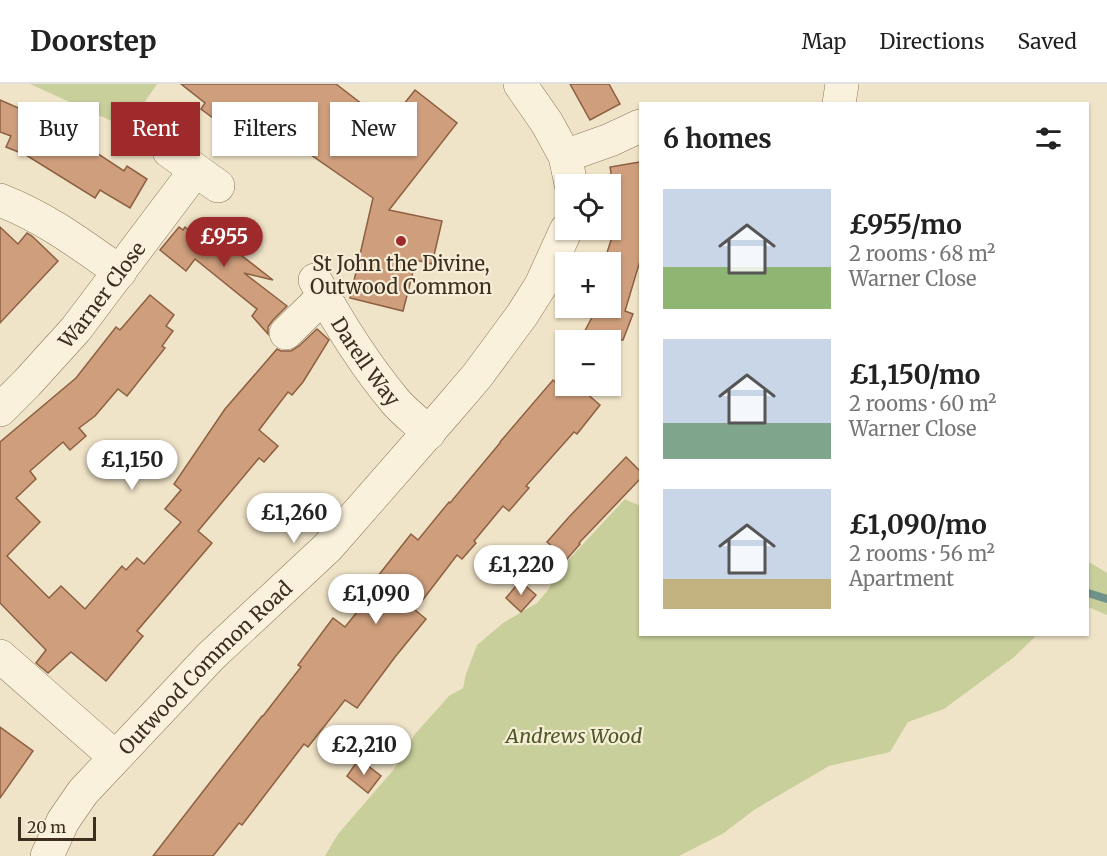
<!DOCTYPE html>
<meta charset="utf-8">
<style>
body{margin:0;font-family:Merriweather,serif;background:#f6f6f6;color:#222;height:100vh;display:flex;flex-direction:column;font-size:22px;white-space:nowrap}
*{box-sizing:border-box;margin:0}
p{font-size:20px;color:#767676}
.icon{flex:none;width:33px;height:33px;fill:none;stroke:currentColor;stroke-width:2;stroke-linecap:round;stroke-linejoin:round}
.map{position:relative;flex:1;overflow:hidden}
.side{position:absolute;left:639px;top:18px;width:450px;height:534px;display:flex;flex-direction:column;background:#fff;border-radius:0px;box-shadow:0 2px 4px #0004}
.side>*{flex:none}
.banner{position:absolute;left:18px;top:18px;width:531px;height:54px;display:flex;gap:12px}
.fabs{position:absolute;left:555px;top:90px;display:grid;gap:12px}
.fabs a{display:grid;place-items:center;width:66px;height:66px;border-radius:0px;background:#fff;box-shadow:0 2px 4px #0004;font-size:30px}
.scale{position:absolute;left:18px;bottom:15px;width:78px;box-sizing:border-box;padding-left:6px;border:3px solid #3d2e20;border-top:0;font-size:16px;line-height:21px;white-space:nowrap;color:#3d2e20;-webkit-text-stroke:4px #f7eed8;paint-order:stroke}
.price{position:absolute;translate:-50% -51px;padding:0 14px;border-radius:21px;background:#fff;color:#222;font-size:20px;line-height:39px;filter:drop-shadow(0 2px 3px #0008)}
.price::after{content:'';position:absolute;left:50%;top:36px;width:18px;height:14px;margin-left:-9px;background:inherit;clip-path:polygon(0 0,100% 0,50% 100%)}
.price.on{background:#9e2a2b;color:#fff}
ul{padding:0;list-style:none}
li{display:flex;align-items:center;gap:18px;height:150px;padding:0 24px}
li span{display:grid;place-items:center;flex:none;width:168px;height:120px;border-radius:0px;color:#555}
li>.icon{margin-inline-start:auto}
span .icon{width:72px;height:72px;fill:#fffc;stroke-width:1}
li b{font-size:26px}
h2{display:flex;justify-content:space-between;align-items:center;height:72px;padding:0 24px;font-size:26px}
.tag{padding:0 21px;border-radius:0px;background:#fff;box-shadow:0 2px 4px #0004;font-size:21px;line-height:54px}
.tag.on{background:#9e2a2b;color:#fff}
header{display:flex;align-items:center;gap:36px;box-sizing:border-box;height:84px;padding:0 30px;background:#fff;border-bottom:2px solid #e0e0e0}
header strong{font-size:28px}
nav{display:flex;gap:33px;margin-inline-start:auto;font-size:21px}
.map>svg:first-child{display:block}
.green{fill:#c9cf9b}
.lines{fill:none;stroke-linecap:round;stroke-linejoin:round}
.stream{stroke:#6f938a;stroke-width:8}
.building{fill:#cf9f7d;stroke:#8d5f41;stroke-width:1.5}
.minor-casing{stroke:#8d765c;stroke-width:34}
.minor{stroke:#faf1dc;stroke-width:33}
.poi-dot{fill:#9e2a2b;stroke:#f7eed8;stroke-width:2}
.labels{text-anchor:middle;dominant-baseline:central;stroke-width:4.5;stroke-linejoin:round;paint-order:stroke}
.poi-label{font-size:20px;fill:#3d2e20;stroke:#f7eed8}
.street-label{font-size:20px;fill:#3d2e20;stroke:#f7eed8}
.park-label{font-size:20px;font-style:italic;fill:#4d5a26;stroke:#f7eed8}
</style>
<header>
<strong>Doorstep</strong>
<nav><a>Map</a><a>Directions</a><a>Saved</a></nav>
</header>
<div class="map">
<svg width="1107" height="772" viewBox="0 0 1107 772">
<rect width="100%" height="100%" fill="#f0e4c8"/>
<g class="green">
<path d="M 30,0 L 157,0 L 127,44 Z"/>
<path d="M 625,415 L 640,422 L 640,550 L 1037,551 L 1013,574 L 944,625 L 908,638 L 890,668 L 829,682 L 754,726 L 724,749 L 679,772 L 325,772 L 338,750 L 395,684 L 415,650 L 449,612 L 463,604 L 466,590 L 477,561 L 503,539 L 537,519 L 548,506 L 558,487 Z"/>
<path d="M 1088,478 L 1094,481 L 1107,489 L 1107,531 L 1088,523 Z"/>
</g>
<g class="lines">
<path class="stream" d="M 1088,509 L 1107,515"/>
</g>
<g class="building">
<path d="M 181,0 L 336,0 L 388,40 L 415,6 L 457,39 L 389,126 L 442,137 L 432,180 L 416,176 L 403,227 L 350,214 L 373,114 L 304,66 L 310,59 L 259,20 L 236,51 L 201,25 L 205,19 Z"/>
<path d="M 570,0 L 609,0 L 620,20 L 590,36 Z"/>
<path d="M 0,16 L 48,37 L 124,87 L 127,82 L 147,95 L 130,124 L 100,106 L 95,114 L 26,71 L 6,63 L 11,52 L 0,48 Z"/>
<path d="M 640,78 L 640,177 L 625,227 L 633,230 L 623,256 L 616,256 L 616,258 L 610,256 L 580,256 L 597,224 L 610,224 L 610,178 L 604,178 L 613,150 L 610,149 L 617,124 L 610,83 Z"/>
<path d="M 197,137 L 273,196 L 244,189 L 287,222 L 273,236 L 268,243 L 268,250 L 252,232 L 257,225 L 195,175 L 186,187 L 160,166 L 179,143 L 183,146 L 185,143 L 190,147 Z"/>
<path d="M 0,143 L 18,160 L 27,149 L 32,152 L 58,177 L 0,239 Z"/>
<path d="M 150,211 L 174,231 L 166,242 L 173,247 L 162,262 L 165,264 L 127,312 L 118,305 L 95,332 L 79,344 L 86,352 L 70,366 L 63,358 L 30,387 L 36,395 L 16,414 L 40,438 L 7,472 L 49,514 L 61,502 L 85,525 L 122,482 L 126,486 L 137,474 L 144,480 L 181,438 L 165,425 L 181,406 L 174,400 L 225,325 L 277,265 L 281,267 L 291,267 L 299,262 L 317,245 L 329,256 L 303,298 L 292,311 L 288,308 L 259,346 L 278,362 L 264,378 L 259,374 L 198,447 L 212,459 L 137,547 L 143,552 L 106,597 L 71,568 L 48,589 L 36,579 L 46,566 L 0,519 L 0,358 L 76,294 L 116,243 L 120,246 Z"/>
<path d="M 564,289 L 566,291 L 566,302 L 578,302 L 600,321 L 577,350 L 574,348 L 526,402 L 529,404 L 509,427 L 503,422 L 474,457 L 476,459 L 462,475 L 457,471 L 415,526 L 426,535 L 395,573 L 357,624 L 345,616 L 308,663 L 304,660 L 242,741 L 239,739 L 213,772 L 153,772 L 215,692 L 262,632 L 263,632 L 301,583 L 298,581 L 333,534 L 345,543 L 383,496 L 378,492 L 411,450 L 418,456 L 449,418 L 450,419 L 500,359 L 500,358 L 553,296 L 556,299 Z"/>
<path d="M 626,373 L 640,387 L 640,395 L 579,459 L 580,460 L 567,475 L 547,458 L 569,433 Z"/>
<path d="M 520,497 L 536,511 L 521,528 L 506,514 Z"/>
<path d="M 0,643 L 33,667 L 0,714 Z"/>
<path d="M 359,675 L 381,692 L 368,709 L 347,692 Z"/>
</g>
<g class="lines">
<defs>
<g id="minor">
<path d="M 520,0 L 547,39 L 565,72 L 571,100"/>
<path d="M 839,20 L 842,0"/>
<path d="M 169,67 L 218,102"/>
<path d="M 565,72 L 610,56 L 640,42"/>
<path d="M 0,116 C 46,134 79,159 120,188"/>
<path id="s1" d="M 315,196 C 338,238 364,280 395,317 C 405,329 418,338 429,349"/>
<path d="M 286,249 L 324,212"/>
<path id="s2" d="M 0,326 L 27,299 L 76,245 L 195,87"/>
<path d="M 0,572 L 115,673"/>
<path id="s3" d="M 47,772 L 63,737 L 83,708 L 211,572 L 328,463 L 447,327 L 477,292 L 522,231 L 541,201 L 566,146"/>
</g>
</defs>
<use href="#minor" class="minor-casing"/>
<use href="#minor" class="minor"/>
</g>
<circle class="poi-dot" cx="401" cy="157" r="6"/>
<g class="labels">
<g class="poi-label">
<text x="401" y="179">St John the Divine,<tspan x="401" dy="23">Outwood Common</tspan></text>
</g>
<g class="street-label">
<text stroke="none"><textPath href="#s2" startOffset="154">Warner Close</textPath></text>
<text stroke="none"><textPath href="#s1" startOffset="96">Darell Way</textPath></text>
<text stroke="none"><textPath href="#s3" startOffset="248">Outwood Common Road</textPath></text>
</g>
<g class="park-label">
<text x="574" y="651">Andrews Wood</text>
</g>
</g>
</svg>
<div class="fabs">
<a><svg class="icon" aria-label="locate" viewBox="0 0 24 24"><circle cx="12" cy="12" r="6"/><path d="M12 2v4M12 18v4M2 12h4M18 12h4"/></svg></a>
<a>+</a>
<a>−</a>
</div>
<div class="scale">20 m</div>
<b class="price on" style="left:224px;top:184px">£955</b>
<b class="price" style="left:132px;top:407px">£1,150</b>
<b class="price" style="left:294px;top:460px">£1,260</b>
<b class="price" style="left:521px;top:512px">£1,220</b>
<b class="price" style="left:376px;top:541px">£1,090</b>
<b class="price" style="left:364px;top:692px">£2,210</b>
<div class="banner">
<a class="tag">Buy</a>
<a class="tag on">Rent</a>
<a class="tag">Filters</a>
<a class="tag">New</a>
</div>
<section class="side">
<h2>6 homes<svg class="icon" aria-label="filters" viewBox="0 0 24 24"><path d="M4 7h16M4 17h16"/><circle cx="9" cy="7" r="2"/><circle cx="15" cy="17" r="2"/></svg></h2>
<ul>
<li><span style="background:linear-gradient(#c9d6e8 65%,#8fb573 0)"><svg class="icon" aria-label="home" viewBox="0 0 24 24"><path d="M3 11l9-7 9 7M6 9v11h12V9"/></svg></span><div><b>£955/mo</b><p>2 rooms · 68 m²</p><p>Warner Close</p></div></li>
<li><span style="background:linear-gradient(#c9d6e8 70%,#7fa58c 0)"><svg class="icon" aria-label="home" viewBox="0 0 24 24"><path d="M3 11l9-7 9 7M6 9v11h12V9"/></svg></span><div><b>£1,150/mo</b><p>2 rooms · 60 m²</p><p>Warner Close</p></div></li>
<li><span style="background:linear-gradient(#c9d6e8 75%,#c2b280 0)"><svg class="icon" aria-label="home" viewBox="0 0 24 24"><path d="M3 11l9-7 9 7M6 9v11h12V9"/></svg></span><div><b>£1,090/mo</b><p>2 rooms · 56 m²</p><p>Apartment</p></div></li>
</ul>
</section>
</div>
